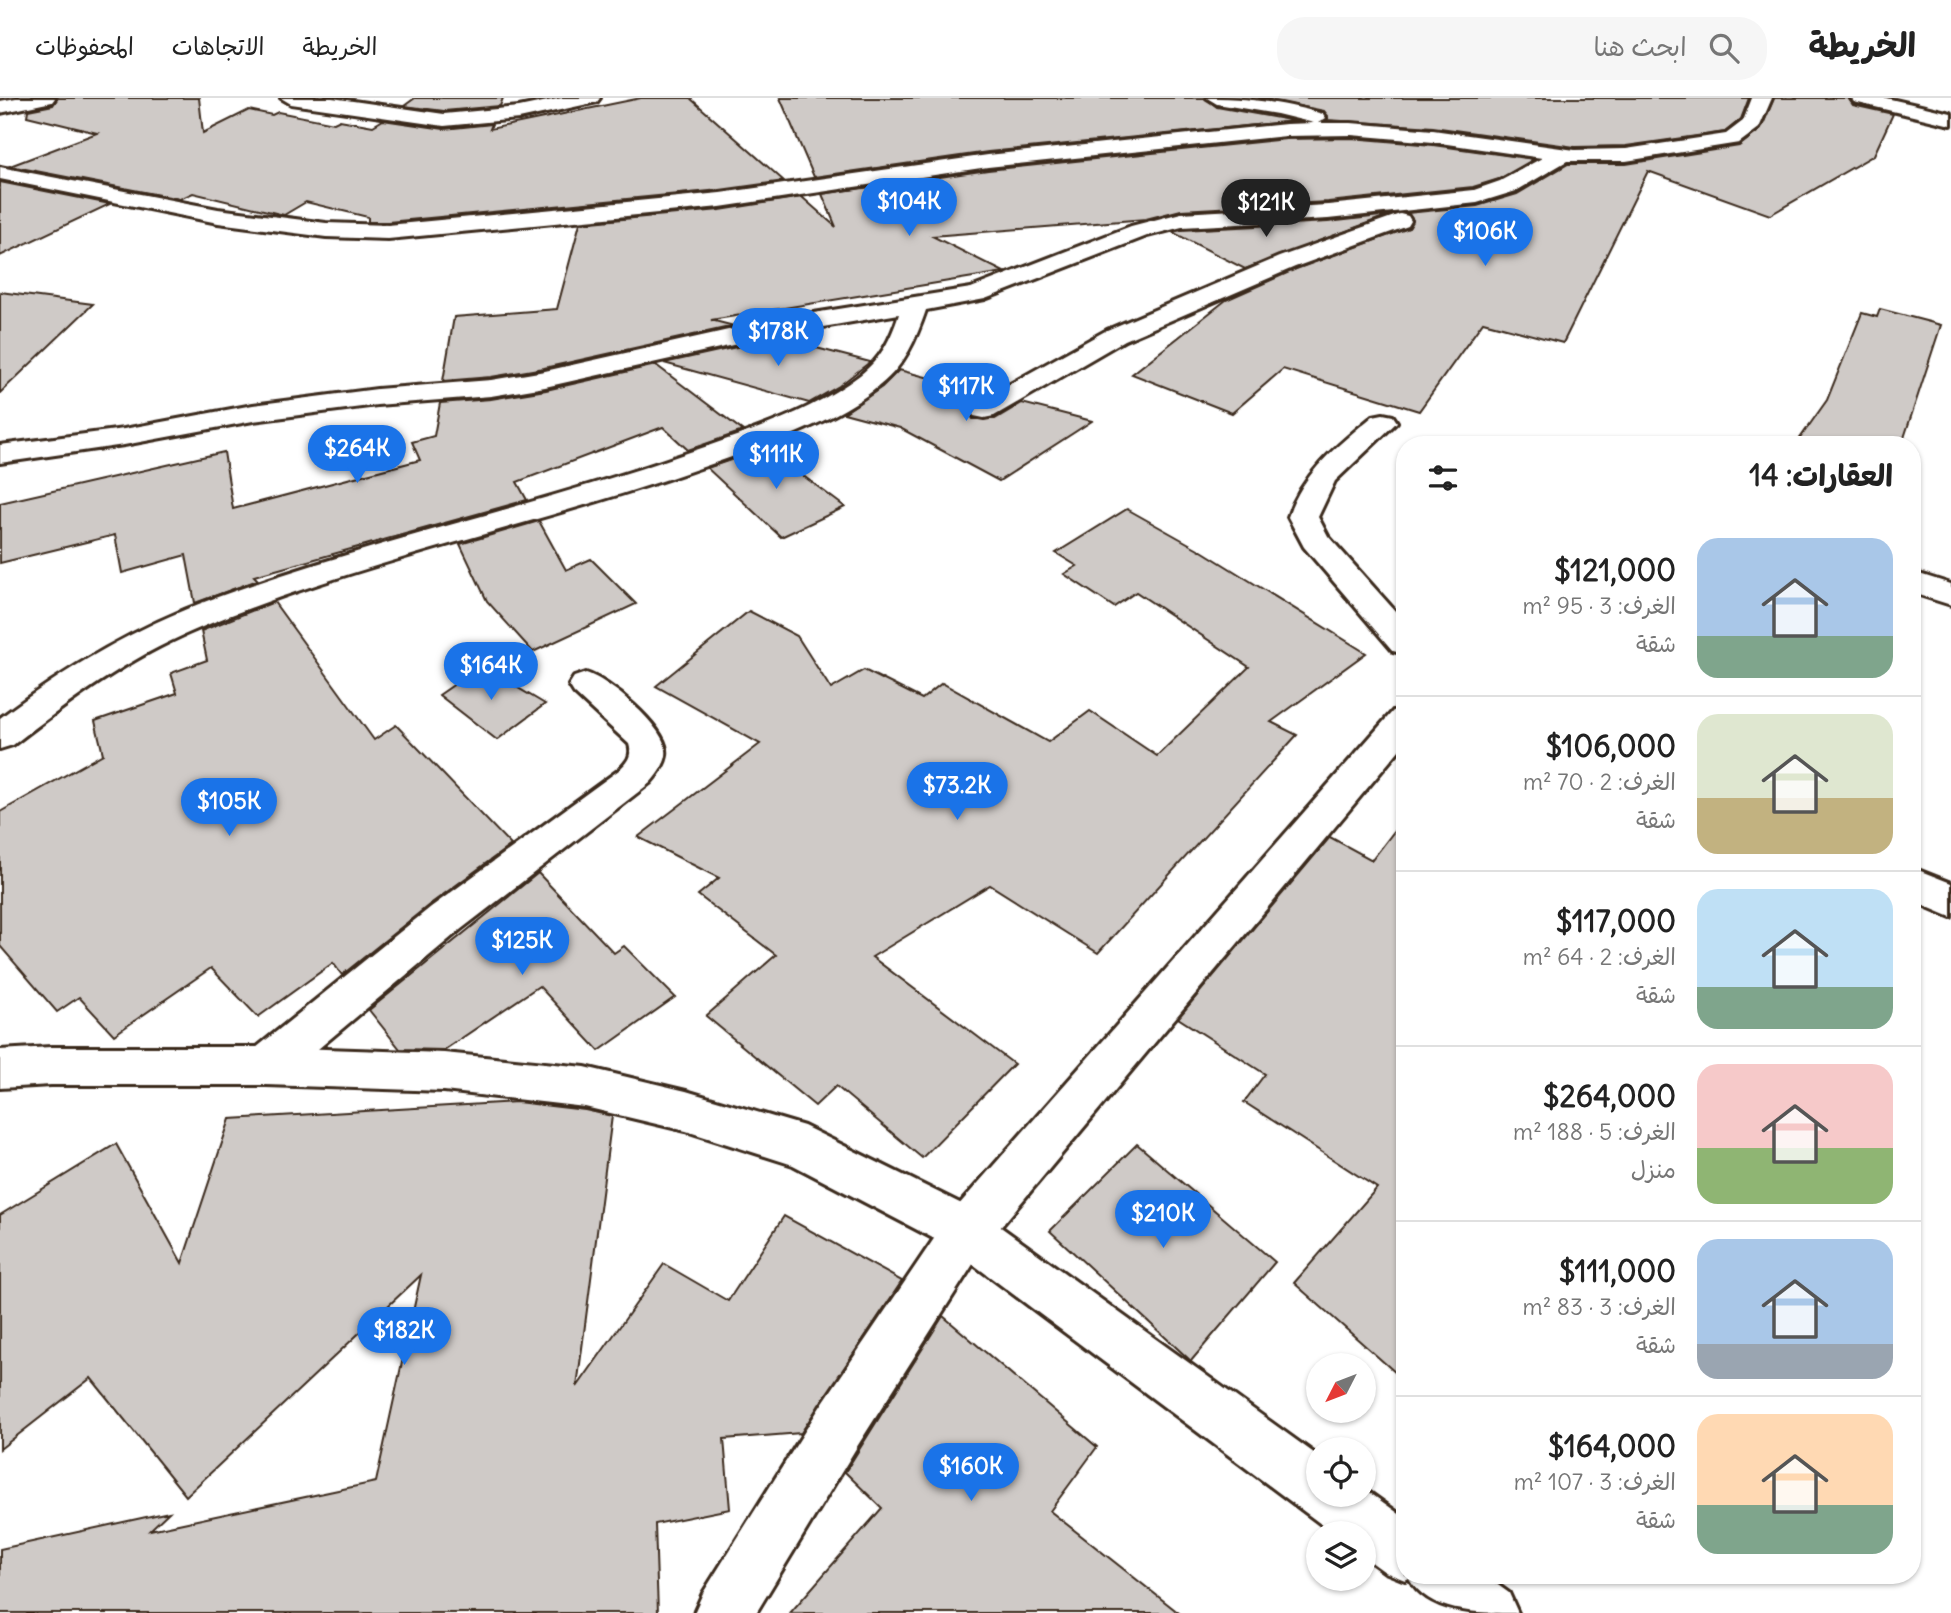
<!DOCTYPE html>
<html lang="ar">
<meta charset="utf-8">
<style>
body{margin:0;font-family:Delius,"Playpen Sans Arabic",sans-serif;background:#f6f6f6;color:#222;direction:rtl;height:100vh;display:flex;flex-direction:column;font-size:26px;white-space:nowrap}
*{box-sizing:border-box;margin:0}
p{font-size:23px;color:#767676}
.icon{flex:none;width:38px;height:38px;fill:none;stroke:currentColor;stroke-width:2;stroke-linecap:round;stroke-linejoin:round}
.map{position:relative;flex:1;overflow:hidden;direction:ltr}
.details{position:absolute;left:1396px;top:338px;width:525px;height:1148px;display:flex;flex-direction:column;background:#fff;border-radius:28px;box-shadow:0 2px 5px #0004;direction:rtl}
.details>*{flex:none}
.needle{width:46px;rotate:228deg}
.controls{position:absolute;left:1306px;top:1255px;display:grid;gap:14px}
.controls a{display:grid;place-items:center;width:70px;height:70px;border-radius:50%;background:#fff;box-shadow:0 2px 5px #0004;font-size:35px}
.price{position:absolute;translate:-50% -60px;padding:0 16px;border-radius:24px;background:#1a73e8;color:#fff;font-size:23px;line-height:46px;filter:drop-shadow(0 2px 4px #0008)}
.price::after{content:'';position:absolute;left:50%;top:42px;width:21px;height:16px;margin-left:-10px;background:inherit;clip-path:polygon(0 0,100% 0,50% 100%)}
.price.current{background:#222;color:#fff}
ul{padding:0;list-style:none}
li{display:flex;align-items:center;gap:21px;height:175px;padding:0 28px}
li+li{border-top:2px solid #e0e0e0}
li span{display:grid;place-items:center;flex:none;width:196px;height:140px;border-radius:21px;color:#555}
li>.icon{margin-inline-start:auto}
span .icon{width:84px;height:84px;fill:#fffc;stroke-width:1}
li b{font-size:30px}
h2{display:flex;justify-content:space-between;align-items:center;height:84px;padding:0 28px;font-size:30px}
header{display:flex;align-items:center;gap:42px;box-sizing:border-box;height:98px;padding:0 35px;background:#fff;border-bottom:2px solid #e0e0e0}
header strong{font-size:33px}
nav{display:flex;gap:38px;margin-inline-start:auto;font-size:24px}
.search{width:490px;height:63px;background:#f6f6f6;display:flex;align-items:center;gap:18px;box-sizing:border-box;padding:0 24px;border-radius:28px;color:#767676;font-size:26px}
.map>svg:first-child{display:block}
.building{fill:#cfcac7;stroke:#3b2a1e;stroke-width:2}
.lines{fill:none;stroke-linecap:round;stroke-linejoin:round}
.street-casing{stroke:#3b2a1e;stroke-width:6}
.secondary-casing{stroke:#3b2a1e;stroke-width:6}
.street{fill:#fff;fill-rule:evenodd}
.secondary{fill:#fff;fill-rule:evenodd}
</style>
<header>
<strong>الخريطة</strong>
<div class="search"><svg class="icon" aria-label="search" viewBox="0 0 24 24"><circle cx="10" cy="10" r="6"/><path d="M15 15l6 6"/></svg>ابحث هنا</div>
<nav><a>الخريطة</a><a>الاتجاهات</a><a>المحفوظات</a></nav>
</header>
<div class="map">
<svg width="1951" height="1515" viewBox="0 0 1951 1515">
<rect width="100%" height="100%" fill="#fff"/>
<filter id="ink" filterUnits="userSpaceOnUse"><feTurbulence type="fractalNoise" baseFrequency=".0143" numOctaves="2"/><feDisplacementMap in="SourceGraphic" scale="14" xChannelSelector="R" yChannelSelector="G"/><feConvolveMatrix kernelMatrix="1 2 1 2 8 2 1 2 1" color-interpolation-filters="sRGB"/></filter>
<g filter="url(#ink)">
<g class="building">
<path d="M 58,0 L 199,0 L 203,35 L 249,12 L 272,17 L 278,14 L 334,25 L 340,22 L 373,28 L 383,22 L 444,31 L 492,26 L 490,31 L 641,0 L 690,0 L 784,83 L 720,92 L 388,124 L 368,124 L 368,119 L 306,104 L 284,117 L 193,95 L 180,101 L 10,68 L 97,35 L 27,18 L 28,12 L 53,7 Z"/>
<path d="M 415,0 L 503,0 L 500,8 L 444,13 L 404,8 Z"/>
<path d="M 780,0 L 1205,0 L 1217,9 L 1295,23 L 988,54 L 814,79 Z"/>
<path d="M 1258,0 L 1749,0 L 1741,21 L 1725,34 L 1626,48 L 1575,49 L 1433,29 L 1327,22 L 1328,18 L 1324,13 Z"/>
<path d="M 1774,0 L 1848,0 L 1853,7 L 1893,16 L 1874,57 L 1770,117 L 1648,73 L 1563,245 L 1483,224 L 1419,313 L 1283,271 L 1232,315 L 1132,276 L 1226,202 L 1296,171 L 1409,130 L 1413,122 L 1407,115 L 1477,108 L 1517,96 L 1568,66 L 1626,66 L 1739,48 L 1761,31 Z"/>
<path d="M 1351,40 L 1433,47 L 1534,61 L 1499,81 L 1473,89 L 1328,104 L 1181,112 L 1146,121 L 932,138 L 1004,174 L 711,222 L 734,228 L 544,270 L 491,279 L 443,283 L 454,219 L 557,211 L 580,125 L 720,112 L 802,99 L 836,129 L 822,96 L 988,72 L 1286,41 Z"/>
<path d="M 0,84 L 110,106 L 0,158 Z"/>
<path d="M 1389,117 L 1245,171 L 1172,134 L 1182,132 L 1328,124 Z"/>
<path d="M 0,194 L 93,206 L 0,295 Z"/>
<path d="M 1880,211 L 1941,227 L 1902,346 L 1796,346 L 1827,302 L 1862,215 L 1877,219 Z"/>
<path d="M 778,240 L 870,264 L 839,288 L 809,305 L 664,265 Z"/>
<path d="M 656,267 L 743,333 L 688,352 L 663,329 L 517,384 L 527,402 L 254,478 L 258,482 L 195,505 L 186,457 L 122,475 L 115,437 L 0,465 L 0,405 L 224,354 L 233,411 L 420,362 L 412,344 L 434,338 L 440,305 L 491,301 L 546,292 Z"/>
<path d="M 899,272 L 988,295 L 973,304 L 968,311 L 973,321 L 995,321 L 1022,305 L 1092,323 L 999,383 L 900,330 L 844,315 L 882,289 Z"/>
<path d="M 766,350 L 845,409 L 781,439 L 707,370 Z"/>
<path d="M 1127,411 L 1200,452 L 1366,555 L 1271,624 L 1297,637 L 1098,855 L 990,787 L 872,859 L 1014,966 L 922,1060 L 836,988 L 815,1008 L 706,918 L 776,857 L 698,797 L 719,780 L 638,739 L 760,646 L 656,588 L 749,513 L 797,538 L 831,591 L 864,572 L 922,601 L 942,585 L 1048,644 L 1090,613 L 1157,658 L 1249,569 L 1136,494 L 1114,509 L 1064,476 L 1077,468 L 1056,455 Z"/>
<path d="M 539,423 L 566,472 L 591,461 L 636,506 L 533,554 L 487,503 L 460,446 Z"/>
<path d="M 274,504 L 374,642 L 396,627 L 511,747 L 429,807 L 342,877 L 333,865 L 258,919 L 211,870 L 114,937 L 79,899 L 57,914 L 0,848 L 0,714 L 103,656 L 95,623 L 177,595 L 171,575 L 207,562 L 201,533 Z"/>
<path d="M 481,568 L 545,606 L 497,642 L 439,597 Z"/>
<path d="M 1405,719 L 1405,1283 L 1294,1185 L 1377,1090 L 1244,1004 L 1265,976 L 1178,920 L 1330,739 L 1372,762 Z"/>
<path d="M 538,775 L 614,855 L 624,848 L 675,899 L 599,953 L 539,888 L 444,952 L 400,951 L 369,912 Z"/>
<path d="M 517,1004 L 585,1012 L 612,1018 L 577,1289 L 664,1166 L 728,1203 L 784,1118 L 902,1183 L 801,1335 L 724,1341 L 730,1411 L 655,1426 L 658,1515 L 0,1515 L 0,1451 L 169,1414 L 150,1432 L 376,1384 L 421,1177 L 186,1398 L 91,1280 L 0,1351 L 0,1117 L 116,1046 L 182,1165 L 230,1021 Z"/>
<path d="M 1137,1046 L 1275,1164 L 1191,1263 L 1050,1133 Z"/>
<path d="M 943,1218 L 1097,1349 L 1050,1413 L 1179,1515 L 790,1515 L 882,1410 L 845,1374 Z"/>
</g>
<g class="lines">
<defs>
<g id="street">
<path d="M 16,0 L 55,0 L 52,4 L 0,15 L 0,3 Z"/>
<path d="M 281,0 L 332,0 L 444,16 L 519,9 L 562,0 L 600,0 L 597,4 L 519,21 L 444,28 L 291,6 Z"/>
<path d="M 1207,0 C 1251,0 1280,4 1323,16 L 1326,20 L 1318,25 L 1351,25 L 1433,32 L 1575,52 L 1626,51 L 1726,36 L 1743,23 L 1752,0 L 1772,0 L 1759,30 L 1739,45 L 1626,63 L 1567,63 L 1516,93 L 1477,105 L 1328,121 L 1182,129 L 1147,138 L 985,201 L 926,212 C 916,241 905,267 880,287 C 834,326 760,349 703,369 C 536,428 360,462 195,532 C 128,560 70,603 13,647 L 0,651 L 0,620 C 66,570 134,530 212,501 C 367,444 530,410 687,355 C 745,335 811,315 860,277 C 881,261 891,241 899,216 L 782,236 L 545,289 L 491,298 L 377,307 L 253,323 L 124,347 L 0,365 L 0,347 L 124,331 L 253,307 L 377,291 L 491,282 L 545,273 L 782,220 L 971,190 L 1131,128 L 1181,115 L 1328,107 L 1474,92 L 1500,83 L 1542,60 L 1433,44 L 1351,37 L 1286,38 L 988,69 L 720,109 L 388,141 L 326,139 L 218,125 L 0,81 L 0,69 L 218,111 L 326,125 L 388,127 L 720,95 L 988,57 L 1286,26 L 1314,25 L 1277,16 L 1217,6 Z"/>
<path d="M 1851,0 L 1886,0 L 1951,15 L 1951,27 L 1854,4 Z"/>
<path d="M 1400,116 L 1408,118 L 1411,123 L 1408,128 L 1295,169 L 1125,242 L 994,318 L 984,320 L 974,318 L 970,312 L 974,306 L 1107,232 L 1279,159 Z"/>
<path d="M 1383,316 L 1393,318 L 1397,324 L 1335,383 L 1318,419 L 1328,438 L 1405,524 L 1405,556 L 1393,553 L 1304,449 L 1288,419 C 1303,374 1338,347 1373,318 Z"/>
<path d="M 1913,474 L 1951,486 L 1951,507 L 1913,495 Z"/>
<path d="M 586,575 C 609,582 663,627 666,652 C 668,663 657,677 650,685 L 460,832 L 281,982 L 266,987 L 251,982 L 244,968 L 251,954 L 431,809 L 619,672 C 627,664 633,658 629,646 L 574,595 L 569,587 L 574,579 Z"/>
<path d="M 1405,610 L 1405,645 L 984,1149 L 858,1347 L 756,1515 L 694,1515 L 703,1495 L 820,1309 L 950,1117 L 1393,613 Z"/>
<path d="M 1913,770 L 1951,785 L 1951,819 L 1913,803 Z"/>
</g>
<path id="secondary" d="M 51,949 L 266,949 L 444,955 L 585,969 L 686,993 L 804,1028 L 984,1117 L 1318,1358 L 1318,1396 L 1363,1396 L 1363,1390 L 1405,1420 L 1405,1477 L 1484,1477 L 1509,1495 L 1518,1515 C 1475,1515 1429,1515 1409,1480 L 1405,1482 L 1385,1474 L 1363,1458 L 1363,1435 L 1333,1435 L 950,1149 L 793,1067 L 686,1033 L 585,1009 L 444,993 L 266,987 L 51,987 L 0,990 L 0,952 Z"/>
</defs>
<use href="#street" class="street-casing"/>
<use href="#secondary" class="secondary-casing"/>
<use href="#street" class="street"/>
<use href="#secondary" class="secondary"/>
</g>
</g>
</svg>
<div class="controls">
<a><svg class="needle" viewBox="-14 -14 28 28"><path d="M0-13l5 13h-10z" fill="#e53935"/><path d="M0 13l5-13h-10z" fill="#767676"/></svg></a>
<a><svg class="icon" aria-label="locate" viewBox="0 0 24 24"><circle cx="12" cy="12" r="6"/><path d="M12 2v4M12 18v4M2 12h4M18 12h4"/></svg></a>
<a><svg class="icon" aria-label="layers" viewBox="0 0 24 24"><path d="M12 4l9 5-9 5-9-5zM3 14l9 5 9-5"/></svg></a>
</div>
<b class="price" style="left:909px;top:140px">$104K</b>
<b class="price current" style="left:1266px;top:141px">$121K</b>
<b class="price" style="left:1485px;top:170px">$106K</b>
<b class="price" style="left:778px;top:270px">$178K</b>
<b class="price" style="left:966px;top:325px">$117K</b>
<b class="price" style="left:357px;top:387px">$264K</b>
<b class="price" style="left:776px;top:393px">$111K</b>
<b class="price" style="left:491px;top:604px">$164K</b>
<b class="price" style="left:957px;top:724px">$73.2K</b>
<b class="price" style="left:229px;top:740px">$105K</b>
<b class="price" style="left:522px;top:879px">$125K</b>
<b class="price" style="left:1163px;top:1152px">$210K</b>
<b class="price" style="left:404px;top:1269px">$182K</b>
<b class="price" style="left:971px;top:1405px">$160K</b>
<section class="details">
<h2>العقارات: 14<svg class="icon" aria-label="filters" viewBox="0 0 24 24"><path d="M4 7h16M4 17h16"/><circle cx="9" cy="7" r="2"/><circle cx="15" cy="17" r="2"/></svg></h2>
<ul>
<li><span style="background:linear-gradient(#a9c7e8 70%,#7fa58c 0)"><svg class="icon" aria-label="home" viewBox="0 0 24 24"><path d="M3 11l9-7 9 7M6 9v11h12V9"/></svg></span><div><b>$121,000</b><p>الغرف: 3 · 95 m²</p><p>شقة</p></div></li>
<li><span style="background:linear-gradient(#dfe7d0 60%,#c2b280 0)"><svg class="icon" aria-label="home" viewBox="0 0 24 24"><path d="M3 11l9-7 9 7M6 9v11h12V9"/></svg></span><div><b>$106,000</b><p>الغرف: 2 · 70 m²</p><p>شقة</p></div></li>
<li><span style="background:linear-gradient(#bfe0f5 70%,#7fa58c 0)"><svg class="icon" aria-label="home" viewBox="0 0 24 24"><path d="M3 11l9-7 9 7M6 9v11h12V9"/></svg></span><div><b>$117,000</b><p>الغرف: 2 · 64 m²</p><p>شقة</p></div></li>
<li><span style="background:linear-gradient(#f6c9c9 60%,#8fb573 0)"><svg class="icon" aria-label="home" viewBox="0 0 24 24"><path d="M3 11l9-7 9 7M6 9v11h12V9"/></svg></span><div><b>$264,000</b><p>الغرف: 5 · 188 m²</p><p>منزل</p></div></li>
<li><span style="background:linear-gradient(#a9c7e8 75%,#9aa5b1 0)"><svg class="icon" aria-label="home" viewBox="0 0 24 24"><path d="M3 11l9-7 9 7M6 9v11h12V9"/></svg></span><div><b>$111,000</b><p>الغرف: 3 · 83 m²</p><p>شقة</p></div></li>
<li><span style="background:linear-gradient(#ffd9b3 65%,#7fa58c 0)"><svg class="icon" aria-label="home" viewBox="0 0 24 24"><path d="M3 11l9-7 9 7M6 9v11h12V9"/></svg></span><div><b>$164,000</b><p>الغرف: 3 · 107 m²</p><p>شقة</p></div></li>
</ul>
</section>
</div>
